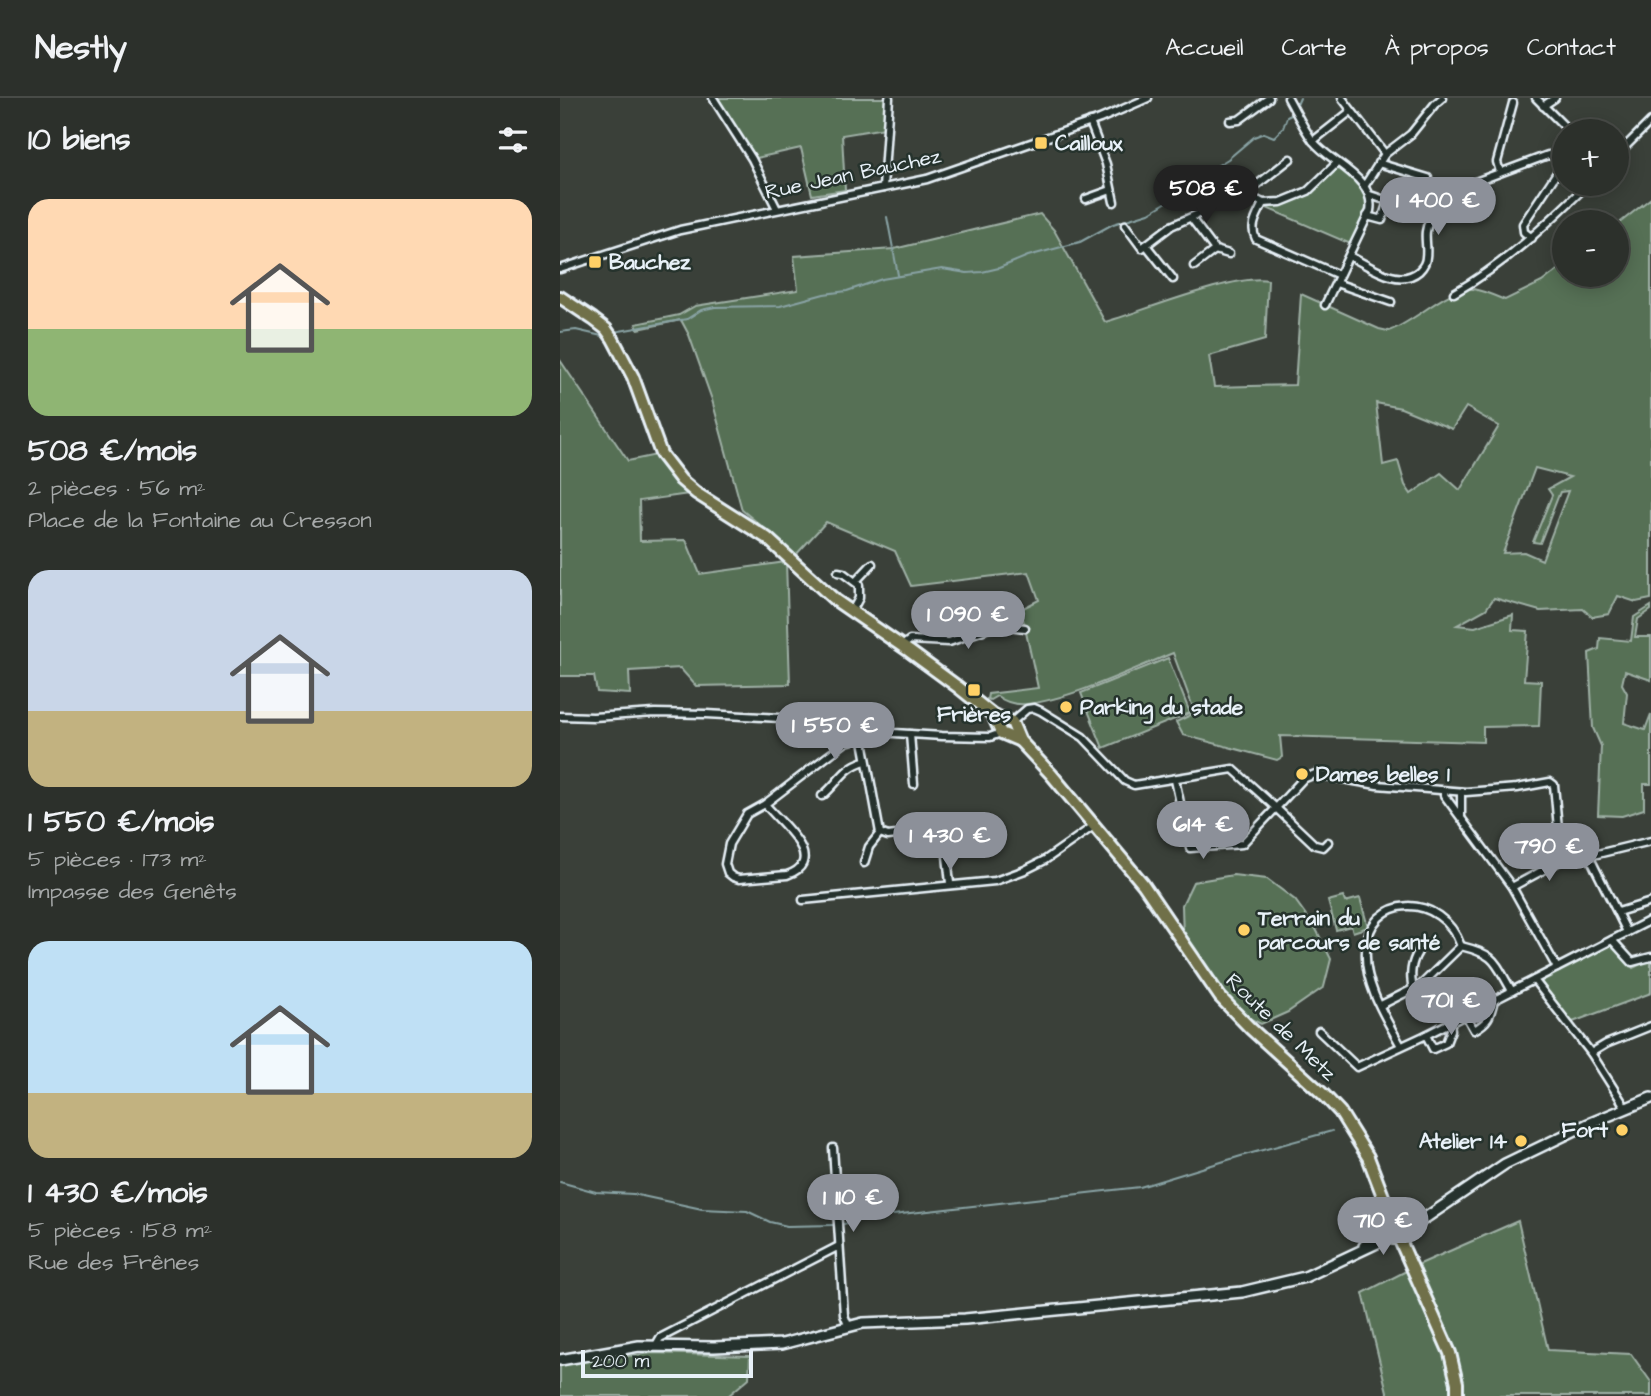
<!DOCTYPE html>
<html lang="fr">
<meta charset="utf-8">
<style>
body{margin:0;font-family:"Architects Daughter",sans-serif;background:#343833;color:#f1f3f6;height:100vh;display:flex;flex-direction:column;font-size:26px;white-space:nowrap}
*{box-sizing:border-box;margin:0}
p{font-size:23px;color:#a6a9a9}
.icon{flex:none;width:38px;height:38px;fill:none;stroke:currentColor;stroke-width:2;stroke-linecap:round;stroke-linejoin:round}
.map{position:relative;flex:1;overflow:hidden}
.sheet{display:flex;flex-direction:column;background:#2c302b;width:560px}
.sheet>*{flex:none}
.controls{position:absolute;left:992px;top:21px;display:grid;gap:14px}
.controls a{display:grid;place-items:center;width:77px;height:77px;border-radius:50%;background:#2c302b;box-shadow:0 4px 18px #0003,0 0 0 2px #484b47;font-size:35px}
.scale{position:absolute;left:21px;bottom:18px;width:172px;box-sizing:border-box;padding-left:7px;border:4px solid #e8f1f8;border-top:0;font-size:19px;line-height:24px;white-space:nowrap;color:#e8f1f8;-webkit-text-stroke:5px #26332d;paint-order:stroke}
.price{position:absolute;translate:-50% -60px;padding:0 16px;border-radius:24px;background:#8c9099;color:#fff;font-size:23px;line-height:46px;filter:drop-shadow(0 2px 4px #0008)}
.price::after{content:'';position:absolute;left:50%;top:42px;width:21px;height:16px;margin-left:-10px;background:inherit;clip-path:polygon(0 0,100% 0,50% 100%)}
.price.selected{background:#222;color:#fff}
ul{padding:0;list-style:none}
li{display:grid;align-content:center;gap:14px;height:371px;padding:0 28px}
li span{display:grid;place-items:center;height:217px;border-radius:21px;color:#555}
li>.icon{margin-inline-start:auto}
span .icon{width:126px;height:126px;fill:#fffc;stroke-width:1}
li b{font-size:30px}
h2{display:flex;justify-content:space-between;align-items:center;height:84px;padding:0 28px;font-size:30px}
header{display:flex;align-items:center;gap:42px;box-sizing:border-box;height:98px;padding:0 35px;background:#2c302b;border-bottom:2px solid #484b47}
header strong{font-size:33px}
nav{display:flex;gap:38px;margin-inline-start:auto;font-size:24px}
main{display:flex;flex:1;min-height:0}
.map>svg:first-child{display:block}
.green{fill:#567055;stroke:#9fb0a6;stroke-width:2;fill-rule:evenodd}
.lines{fill:none;stroke-linecap:round;stroke-linejoin:round}
.stream{stroke:#89a3a5;stroke-width:2}
.street-casing{stroke:#e8f1f8;stroke-width:11}
.secondary-casing{stroke:#e8f1f8;stroke-width:14}
.primary-casing{stroke:#e8f1f8;stroke-width:16}
.street{stroke:#26332d;stroke-width:6}
.secondary{stroke:#26332d;stroke-width:9}
.primary{stroke:#70704a;stroke-width:10}
.poi-dot{fill:#ffd166;stroke:#26332d;stroke-width:2.5}
.labels{text-anchor:middle;dominant-baseline:central;stroke-width:5;stroke-linejoin:round;paint-order:stroke}
.poi-label{font-size:21px;font-weight:bold;fill:#e8f1f8;stroke:#26332d;text-anchor:start}
.street-label{font-size:21px;fill:#e8f1f8;stroke:#26332d}
</style>
<header>
<strong>Nestly</strong>
<nav><a>Accueil</a><a>Carte</a><a>À propos</a><a>Contact</a></nav>
</header>
<main>
<section class="sheet">
<h2>10 biens<svg class="icon" aria-label="filters" viewBox="0 0 24 24"><path d="M4 7h16M4 17h16"/><circle cx="9" cy="7" r="2"/><circle cx="15" cy="17" r="2"/></svg></h2>
<ul>
<li><span style="background:linear-gradient(#ffd9b3 60%,#8fb573 0)"><svg class="icon" aria-label="home" viewBox="0 0 24 24"><path d="M3 11l9-7 9 7M6 9v11h12V9"/></svg></span><div><b>508 €/mois</b><p>2 pièces · 56 m²</p><p>Place de la Fontaine au Cresson</p></div></li>
<li><span style="background:linear-gradient(#c9d6e8 65%,#c2b280 0)"><svg class="icon" aria-label="home" viewBox="0 0 24 24"><path d="M3 11l9-7 9 7M6 9v11h12V9"/></svg></span><div><b>1 550 €/mois</b><p>5 pièces · 173 m²</p><p>Impasse des Genêts</p></div></li>
<li><span style="background:linear-gradient(#bfe0f5 70%,#c2b280 0)"><svg class="icon" aria-label="home" viewBox="0 0 24 24"><path d="M3 11l9-7 9 7M6 9v11h12V9"/></svg></span><div><b>1 430 €/mois</b><p>5 pièces · 158 m²</p><p>Rue des Frênes</p></div></li>
</ul>
</section>
<div class="map">
<svg width="1091" height="1298" viewBox="0 0 1091 1298">
<rect width="100%" height="100%" fill="#3a4039"/>
<filter id="ink" filterUnits="userSpaceOnUse"><feTurbulence type="fractalNoise" baseFrequency=".0143" numOctaves="2"/><feDisplacementMap in="SourceGraphic" scale="14" xChannelSelector="R" yChannelSelector="G"/><feConvolveMatrix kernelMatrix="1 2 1 2 8 2 1 2 1" color-interpolation-filters="sRGB"/></filter>
<g filter="url(#ink)">
<g class="green">
<path d="M 153,0 L 327,0 L 325,30 L 282,37 L 285,92 L 252,97 L 241,50 L 192,61 Z"/>
<path d="M 777,65 L 805,87 L 811,103 L 793,147 L 702,108 L 737,99 Z"/>
<path d="M 1091,100 L 1091,501 L 1076,504 L 1058,498 L 1049,516 L 1032,519 L 1023,511 L 980,513 L 934,500 L 926,511 L 897,527 L 915,529 L 953,517 L 952,532 L 968,533 L 964,582 L 981,583 L 979,628 L 923,629 L 923,644 L 720,638 L 722,659 L 717,662 L 623,637 L 616,624 L 635,615 L 613,555 C 571,572 511,601 467,606 C 455,607 446,605 437,598 L 430,602 L 427,601 L 428,596 L 478,590 L 461,511 L 479,502 L 469,474 L 351,488 L 335,453 L 266,424 L 234,459 L 215,439 L 182,412 L 152,302 L 129,237 L 121,222 L 78,231 L 76,226 L 119,217 L 135,208 L 238,192 L 234,158 L 334,151 L 480,116 L 494,132 L 545,224 C 581,214 676,175 708,182 L 705,242 L 649,258 L 654,289 L 735,287 L 741,196 L 819,231 L 828,233 C 853,226 888,188 913,191 C 924,193 935,198 945,202 L 982,184 L 1004,167 L 1004,177 L 1057,177 L 1057,127 ZM 816,305 L 841,310 L 892,331 L 906,309 L 939,328 L 900,392 L 881,375 L 851,396 L 845,387 L 838,363 L 823,367 ZM 975,370 L 1010,379 L 988,391 L 992,397 L 973,444 L 980,445 L 1000,394 L 1008,393 L 982,462 L 964,454 L 943,455 Z"/>
<path d="M 0,262 L 68,363 L 101,356 L 136,395 L 79,403 L 80,443 L 126,442 L 140,476 L 226,464 L 230,586 L 136,588 L 120,570 L 69,573 L 70,596 L 37,594 L 34,578 L 0,578 Z"/>
<path d="M 1091,508 L 1091,512 L 1078,521 L 1075,539 L 1091,539 L 1091,582 L 1065,573 L 1062,586 L 1067,595 L 1064,625 L 1085,632 L 1091,616 L 1091,686 L 1084,686 L 1084,711 L 1062,718 L 1038,717 L 1041,648 L 1033,630 L 1029,555 L 1039,551 L 1040,540 L 1071,543 L 1074,519 Z"/>
<path d="M 608,560 L 630,615 L 543,650 L 521,595 Z"/>
<path d="M 673,777 L 707,781 L 735,802 L 756,831 L 771,861 L 764,889 L 728,914 L 701,926 L 681,916 L 653,883 L 623,840 L 622,807 L 633,784 Z"/>
<path d="M 783,799 L 785,804 L 800,800 L 808,829 L 793,834 L 791,828 L 776,832 L 768,803 Z"/>
<path d="M 1050,846 L 1058,850 L 1073,870 L 1091,861 L 1091,895 L 1010,925 L 979,884 L 980,881 Z"/>
<path d="M 958,1123 L 988,1252 L 1071,1256 L 1091,1284 L 1091,1298 L 828,1298 L 803,1195 L 860,1166 Z"/>
<path d="M 93,1255 L 190,1258 L 189,1280 L 168,1298 L 0,1298 L 0,1266 Z"/>
</g>
<g class="lines">
<g class="stream">
<path d="M 736,9 L 740,0"/>
<path d="M 327,119 L 338,177"/>
<path d="M 0,234 L 16,232 L 46,239"/>
<path d="M 54,234 L 127,221 L 141,212 L 155,209 L 220,208 L 264,196 L 287,193 L 322,181 L 382,171 L 407,175 L 422,174 L 439,170 L 468,158 L 520,144 L 553,126 L 589,115 L 607,104 L 624,88 L 668,61 L 694,39 L 704,35 L 714,39 L 723,30 L 727,19 L 733,16"/>
<path d="M 0,1084 L 36,1094 L 73,1096 L 142,1111 L 187,1113 L 210,1124 L 227,1128 L 274,1127"/>
<path d="M 280,1127 L 306,1120 L 580,1089 L 681,1058 L 772,1033"/>
</g>
<defs>
<g id="street">
<path d="M 153,0 L 192,61 L 217,111"/>
<path d="M 728,0 C 736,14 743,30 753,43 C 770,65 816,80 810,113 L 765,207"/>
<path d="M 782,0 L 825,56"/>
<path d="M 976,0 L 1009,33"/>
<path d="M 983,8 L 995,0"/>
<path d="M 670,23 L 679,22 L 709,0"/>
<path d="M 530,24 L 546,66 L 554,104"/>
<path d="M 753,43 L 791,13"/>
<path d="M 1057,57 L 1091,23"/>
<path d="M 818,65 L 868,80"/>
<path d="M 940,74 L 937,64 L 953,5"/>
<path d="M 805,87 L 825,56 L 851,36 L 875,6 L 882,0"/>
<path d="M 323,90 L 329,0"/>
<path d="M 682,94 L 693,90 L 730,61"/>
<path d="M 863,97 L 890,105"/>
<path d="M 526,101 L 551,92"/>
<path d="M 703,105 C 698,117 689,128 696,141 L 779,177"/>
<path d="M 807,118 L 822,122 L 828,103 L 810,97"/>
<path d="M 631,120 L 655,152 L 634,168"/>
<path d="M 565,127 L 582,150 L 586,147 L 613,181"/>
<path d="M 972,140 L 964,134 L 963,126 L 1004,64"/>
<path d="M 586,147 L 611,128 L 638,116 L 666,94 L 674,92 L 682,94 L 703,105 L 721,104 L 748,93 L 777,65"/>
<path d="M 655,152 L 669,156"/>
<path d="M 789,158 C 809,167 838,191 859,173 C 863,169 866,165 866,159 C 868,146 862,135 870,122 C 879,107 900,101 910,86 L 988,57 L 995,59 L 1003,66"/>
<path d="M 0,171 L 120,132 L 367,81 L 540,21 L 588,0"/>
<path d="M 776,185 L 831,204"/>
<path d="M 894,195 C 945,166 986,127 1028,86"/>
<path d="M 278,474 L 283,475 L 299,487 L 299,500 L 291,515"/>
<path d="M 296,483 L 312,466"/>
<path d="M 342,548 L 350,542 L 389,544 L 429,530 L 447,528 L 465,530"/>
<path d="M 0,618 L 33,619 L 95,615 L 146,616 L 220,620 L 334,635 L 382,638 L 430,639 L 441,635"/>
<path d="M 452,624 L 467,611 L 474,610 L 481,613 L 523,639 L 565,683 L 574,687 L 673,671 L 716,710 L 743,681 L 755,676 L 817,687 L 906,694 L 957,690 L 990,684 L 994,687 L 998,730 L 1011,757 L 1029,758 L 1091,743"/>
<path d="M 350,636 L 354,686"/>
<path d="M 302,637 L 320,735 L 328,738 L 403,729"/>
<path d="M 615,682 L 630,750 L 682,746 L 716,710 L 755,747 L 763,749 L 768,744"/>
<path d="M 884,693 L 884,697 L 952,789 L 997,870"/>
<path d="M 262,698 C 278,686 283,669 305,663"/>
<path d="M 205,706 C 218,723 270,762 227,777 L 179,781 L 173,779 L 168,775 L 165,766 L 169,746 L 187,716 L 205,706 L 286,644 L 302,640"/>
<path d="M 901,718 L 901,694"/>
<path d="M 384,731 L 390,785"/>
<path d="M 1029,758 L 1067,834"/>
<path d="M 304,765 L 309,749 L 320,735"/>
<path d="M 952,789 L 1011,757"/>
<path d="M 243,802 L 435,783 L 465,772 L 485,762 L 535,727"/>
<path d="M 1058,814 L 1091,804"/>
<path d="M 1052,842 L 1072,864 L 1091,859"/>
<path d="M 974,882 L 1031,955 L 1066,1010"/>
<path d="M 853,891 C 850,879 851,865 858,854"/>
<path d="M 821,907 L 861,887 L 901,848 C 937,857 934,863 952,893"/>
<path d="M 905,916 L 914,932 C 929,924 930,918 934,902"/>
<path d="M 759,933 L 797,969 L 866,937 L 1091,822"/>
<path d="M 866,937 L 873,951 L 886,945 L 891,932 L 890,924"/>
<path d="M 841,948 C 825,919 804,886 806,853 C 808,794 882,794 901,848"/>
<path d="M 1031,955 L 1046,946 L 1091,928"/>
<path d="M 273,1050 L 284,1217 L 288,1227"/>
<path d="M 96,1247 L 100,1240 L 279,1148"/>
</g>
<g id="secondary">
<path d="M 838,1129 L 848,1123 L 862,1119"/>
<path d="M 840,1135 L 849,1131 L 945,1066 L 1026,1027 L 1091,1000"/>
<path d="M 804,1148 L 818,1135 L 827,1132"/>
<path d="M 0,1262 L 79,1248 L 154,1249 L 222,1246 L 303,1225 L 405,1221 L 682,1194 L 745,1179 L 830,1139"/>
</g>
<g id="primary">
<path d="M 0,199 L 33,221 L 46,231 L 53,241 L 73,279 L 101,356 L 121,382 L 136,395 L 207,440 L 275,502 L 349,553 L 398,589 L 433,617 L 452,624 L 460,643 L 491,676 L 583,786 L 660,899 L 690,930 L 764,997 L 780,1014 L 808,1059 L 834,1127"/>
<path d="M 433,617 L 441,635 L 460,643"/>
<circle cx="833" cy="1134" r="6"/>
<path d="M 838,1138 L 890,1255 L 897,1285 L 897,1298"/>
</g>
</defs>
<use href="#street" class="street-casing"/>
<use href="#secondary" class="secondary-casing"/>
<use href="#primary" class="primary-casing"/>
<use href="#street" class="street"/>
<use href="#secondary" class="secondary"/>
<use href="#primary" class="primary"/>
</g>
</g>
<g class="poi-dot">
<rect x="474" y="38" width="14" height="14" rx="3.5"/>
<rect x="28" y="157" width="14" height="14" rx="3.5"/>
<rect x="407" y="585" width="14" height="14" rx="3.5"/>
<circle cx="506" cy="609" r="7"/>
<circle cx="742" cy="676" r="7"/>
<circle cx="684" cy="832" r="7"/>
<circle cx="1062" cy="1032" r="7"/>
<circle cx="961" cy="1043" r="7"/>
</g>
<g class="labels">
<g class="poi-label">
<text x="495" y="45">Cailloux</text>
<text x="49" y="164">Bauchez</text>
<text x="520" y="609">Parking du stade</text>
<text x="414" y="616" text-anchor="middle">Frières</text>
<text x="756" y="676">Dames belles 1</text>
<text x="698" y="820">Terrain du<tspan x="698" dy="24">parcours de santé</tspan></text>
<text x="1048" y="1032" text-anchor="end">Fort</text>
<text x="947" y="1043" text-anchor="end">Atelier 14</text>
</g>
<g class="street-label">
<text transform="translate(293 76) rotate(-12)">Rue Jean Bauchez</text>
<text transform="translate(721 929) rotate(44)">Route de Metz</text>
</g>
</g>
</svg>
<div class="controls">
<a>+</a>
<a>−</a>
</div>
<div class="scale">200 m</div>
<b class="price selected" style="left:646px;top:127px">508 €</b>
<b class="price" style="left:878px;top:139px">1 400 €</b>
<b class="price" style="left:408px;top:553px">1 090 €</b>
<b class="price" style="left:275px;top:664px">1 550 €</b>
<b class="price" style="left:643px;top:763px">614 €</b>
<b class="price" style="left:390px;top:774px">1 430 €</b>
<b class="price" style="left:989px;top:785px">790 €</b>
<b class="price" style="left:891px;top:939px">701 €</b>
<b class="price" style="left:293px;top:1136px">1 110 €</b>
<b class="price" style="left:823px;top:1159px">710 €</b>
</div>
</main>
